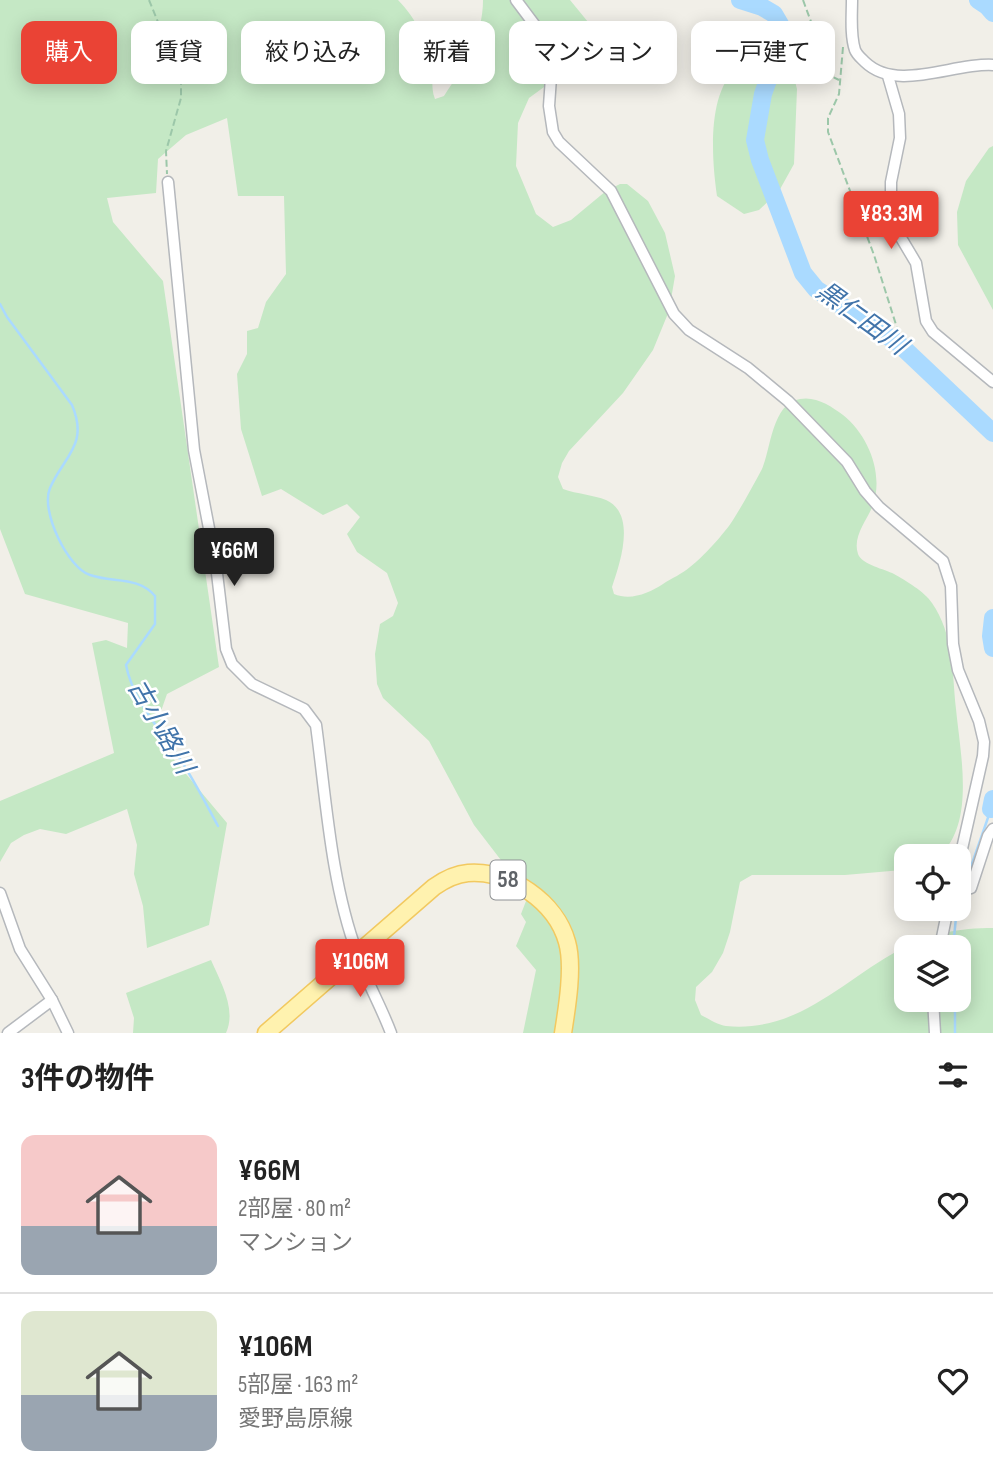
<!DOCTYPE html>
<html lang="ja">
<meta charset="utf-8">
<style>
body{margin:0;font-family:"Sofia Sans Condensed","Noto Sans JP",sans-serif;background:#f2f2f2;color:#222;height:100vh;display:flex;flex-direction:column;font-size:26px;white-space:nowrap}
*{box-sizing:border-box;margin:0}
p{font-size:23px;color:#767676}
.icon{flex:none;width:38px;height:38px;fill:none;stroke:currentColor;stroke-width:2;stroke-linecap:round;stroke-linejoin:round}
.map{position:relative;height:1033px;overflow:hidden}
.panel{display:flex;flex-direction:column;background:#fff;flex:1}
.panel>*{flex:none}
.hud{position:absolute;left:21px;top:21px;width:952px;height:63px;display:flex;gap:14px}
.fabs{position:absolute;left:894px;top:844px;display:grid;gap:14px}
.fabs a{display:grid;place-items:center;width:77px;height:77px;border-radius:14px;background:#fff;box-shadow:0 4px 18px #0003;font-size:35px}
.price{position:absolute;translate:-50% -60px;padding:0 16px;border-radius:7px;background:#ea4335;color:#fff;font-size:23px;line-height:46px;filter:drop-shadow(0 2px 4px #0008)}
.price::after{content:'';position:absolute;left:50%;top:42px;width:21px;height:16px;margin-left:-10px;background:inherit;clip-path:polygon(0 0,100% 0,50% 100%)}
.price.on{background:#222;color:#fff}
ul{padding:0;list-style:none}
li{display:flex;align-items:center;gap:21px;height:175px;padding:0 21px}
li+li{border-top:2px solid #e0e0e0}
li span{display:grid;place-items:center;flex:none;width:196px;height:140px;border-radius:14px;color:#555}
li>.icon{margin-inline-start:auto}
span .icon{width:84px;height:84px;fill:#fffc;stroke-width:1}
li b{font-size:30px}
h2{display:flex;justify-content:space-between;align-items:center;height:84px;padding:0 21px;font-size:30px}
.chip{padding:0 24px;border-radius:14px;background:#fff;box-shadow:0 4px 18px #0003;font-size:24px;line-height:63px}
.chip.on{background:#ea4335;color:#fff}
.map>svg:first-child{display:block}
.green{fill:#c5e8c5;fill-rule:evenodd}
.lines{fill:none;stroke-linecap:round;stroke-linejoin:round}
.stream{stroke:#aadaff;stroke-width:2.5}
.river{stroke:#aadaff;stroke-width:18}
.minor-casing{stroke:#b5b8bc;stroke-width:13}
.primary-casing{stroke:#f2c960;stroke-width:19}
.path{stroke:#9cc7a9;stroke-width:2;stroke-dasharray:7 3.5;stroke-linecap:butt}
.minor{stroke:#fff;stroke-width:10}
.primary{stroke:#fff2af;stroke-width:16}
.labels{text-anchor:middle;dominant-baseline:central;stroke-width:5;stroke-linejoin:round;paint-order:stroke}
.shield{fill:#fff;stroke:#8f9295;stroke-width:2}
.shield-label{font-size:23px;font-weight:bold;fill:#5f6368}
.water-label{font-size:26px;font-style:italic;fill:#4174aa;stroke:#fff}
</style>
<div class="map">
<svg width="993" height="1033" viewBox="0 0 993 1033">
<rect width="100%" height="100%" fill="#f1efe8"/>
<g class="green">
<path d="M 0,0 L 398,0 C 417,19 429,45 432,71 C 433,81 431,89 435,99 L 444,96 C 464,66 483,36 483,0 L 570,0 L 602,39 L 604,51 L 566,71 L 529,98 L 518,123 L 516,166 L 536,214 L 553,227 L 571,220 L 606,191 L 620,184 L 627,184 L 648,201 L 665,233 L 675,276 L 669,311 L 653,350 L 623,393 L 569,451 L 562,463 L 558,477 L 563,489 C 577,494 594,495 606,500 C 637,514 620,563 612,587 L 614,594 C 631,601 649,593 663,584 C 672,578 682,574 690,567 C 703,557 724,534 733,520 C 743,504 753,486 762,469 C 771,449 772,403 800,399 C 816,396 831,406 843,415 C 868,435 884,473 873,505 C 868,519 852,536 858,554 C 862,565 885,569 894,574 C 905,580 925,592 932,603 C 954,635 952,672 956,709 C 960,752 976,824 939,856 L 906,856 L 906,869 L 902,870 L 845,875 L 752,875 L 740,882 L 730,932 L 723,953 L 712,972 L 696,987 L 695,1000 L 701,1015 C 709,1019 718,1025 726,1026 C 798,1033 842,981 899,950 C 929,933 960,928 993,928 L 993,1033 L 523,1033 L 536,970 L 516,946 L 526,922 L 521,914 L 533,883 L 507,868 L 474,825 L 429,741 L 383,698 L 377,684 L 375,654 L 380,624 L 393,616 L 398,603 L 387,573 L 357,552 L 347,534 L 360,517 L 347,504 L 323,515 L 281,489 L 262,496 L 241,429 L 237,374 L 247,354 L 247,331 L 258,328 L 266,302 L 286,274 L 284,196 L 238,196 L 227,118 L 186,135 L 158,159 L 156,193 L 107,198 L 113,222 L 163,281 L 219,667 L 167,694 L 160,714 L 171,756 L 227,823 L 209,925 L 147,948 L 143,906 L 134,874 L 137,845 L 127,809 L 66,834 L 40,829 L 24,835 L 11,843 L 0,862 L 0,801 L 114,753 L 92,643 L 106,640 L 127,648 L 128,623 L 25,594 L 0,529 ZM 906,947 L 959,947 L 959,999 L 906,999 Z"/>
<path d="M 767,53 L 780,55 L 790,62 L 797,89 L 794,164 L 779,191 L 759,210 L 744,214 L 717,196 C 712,161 706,92 738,67 C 746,60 757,57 767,53 Z"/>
<path d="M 993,146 L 993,310 L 958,245 L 957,212 L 966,181 L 989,148 Z"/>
<path d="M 211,960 C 220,981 237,1009 226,1033 L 133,1033 L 134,1018 L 126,993 Z"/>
</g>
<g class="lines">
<g class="stream">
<path d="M 0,304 L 7,317 L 72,405 C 89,445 64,456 50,488 C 40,511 68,568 90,575 C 113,583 138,576 155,596 L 155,624 L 126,665 C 133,701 160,729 180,759 C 194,780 206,804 218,826"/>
<path d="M 964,887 L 991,809"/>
<path d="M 959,903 L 962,893"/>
<path d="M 953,947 L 957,908"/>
<path d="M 955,999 L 955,1033"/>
</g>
<g class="river">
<path d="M 740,0 L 762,7 L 774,14 L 781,26 L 781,44 L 763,94 L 755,140 L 760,160 L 803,273 L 816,289 L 898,343 L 993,433"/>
<path d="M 978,0 L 987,6 L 993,13"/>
<path d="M 993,618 L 991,636 L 993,648"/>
<path d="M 991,809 L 993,799"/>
</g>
<defs>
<g id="minor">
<path d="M 516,0 L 543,36 L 550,50 L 552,63 L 549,106 L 553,132 L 559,142 L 611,191 L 674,314 L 689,330 L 748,368 L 788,401 L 847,462 L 865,491 L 879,507 L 943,561 L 951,586 L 953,644 L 958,670 L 979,721 L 984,742 L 983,756 L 959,862"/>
<path d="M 852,0 C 852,15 850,35 855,50 C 857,55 861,58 865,62 C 897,93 955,62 993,65"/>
<path d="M 888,76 L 899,114 L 900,138 L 891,182 L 891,215 L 894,226 L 916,263 L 926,321 L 933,332 L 993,382"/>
<path d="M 168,182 L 194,450 L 216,565 L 226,649 L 232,664 L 252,684 L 304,709 L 316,725 C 326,799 331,883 357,953 C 366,981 381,1006 391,1033"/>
<path d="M 959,890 L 971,888 L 988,836 L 993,829"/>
<path d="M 0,893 L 20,949 L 52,1000 L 68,1033"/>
<path d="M 940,947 L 948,908"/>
<path d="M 933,999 L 935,1033"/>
<path d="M 8,1033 L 52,1000"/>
</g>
<path id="primary" d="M 266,1033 L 434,887 C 444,880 455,874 468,873 C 510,870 556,902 567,942 C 574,966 567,1008 563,1033"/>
</defs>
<use href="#minor" class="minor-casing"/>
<use href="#primary" class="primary-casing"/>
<g class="path">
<path d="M 149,0 L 181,79 L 181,98 L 166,151 L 167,174"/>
<path d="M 803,0 L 831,76 L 839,80"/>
<path d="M 843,47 L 839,94 L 828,118 L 828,132 L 874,255 L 898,331"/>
</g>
<use href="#minor" class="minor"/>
<use href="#primary" class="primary"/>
</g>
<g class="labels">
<rect class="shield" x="490.5" y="860.5" width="35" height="39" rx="5"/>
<g class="shield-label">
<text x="508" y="880">58</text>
</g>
<g class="water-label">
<text transform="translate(861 319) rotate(36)">黒仁田川</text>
<text transform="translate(160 727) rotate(60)">古小路川</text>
</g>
</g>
</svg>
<div class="fabs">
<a><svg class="icon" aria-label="locate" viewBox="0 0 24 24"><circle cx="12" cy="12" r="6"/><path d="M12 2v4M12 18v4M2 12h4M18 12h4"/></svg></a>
<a><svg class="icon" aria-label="layers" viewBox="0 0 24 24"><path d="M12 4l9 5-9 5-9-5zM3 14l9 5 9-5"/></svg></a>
</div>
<b class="price" style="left:891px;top:251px">¥83.3M</b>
<b class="price on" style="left:234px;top:588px">¥66M</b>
<b class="price" style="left:360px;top:999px">¥106M</b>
<div class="hud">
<a class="chip on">購入</a>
<a class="chip">賃貸</a>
<a class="chip">絞り込み</a>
<a class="chip">新着</a>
<a class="chip">マンション</a>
<a class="chip">一戸建て</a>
</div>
</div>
<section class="panel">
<h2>3件の物件<svg class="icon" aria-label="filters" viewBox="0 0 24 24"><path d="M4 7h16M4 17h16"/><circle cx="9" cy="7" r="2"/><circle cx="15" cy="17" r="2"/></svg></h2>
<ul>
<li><span style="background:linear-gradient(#f6c9c9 65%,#9aa5b1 0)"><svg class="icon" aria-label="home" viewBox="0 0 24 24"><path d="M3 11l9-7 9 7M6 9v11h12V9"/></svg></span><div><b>¥66M</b><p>2部屋 · 80 m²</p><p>マンション</p></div><svg class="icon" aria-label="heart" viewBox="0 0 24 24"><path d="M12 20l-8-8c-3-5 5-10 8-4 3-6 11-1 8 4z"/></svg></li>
<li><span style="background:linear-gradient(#dfe7d0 60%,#9aa5b1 0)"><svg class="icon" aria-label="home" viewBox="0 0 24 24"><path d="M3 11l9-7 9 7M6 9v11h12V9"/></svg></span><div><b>¥106M</b><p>5部屋 · 163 m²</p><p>愛野島原線</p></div><svg class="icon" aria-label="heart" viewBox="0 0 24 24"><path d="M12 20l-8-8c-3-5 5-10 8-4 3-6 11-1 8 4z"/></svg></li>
</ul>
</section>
